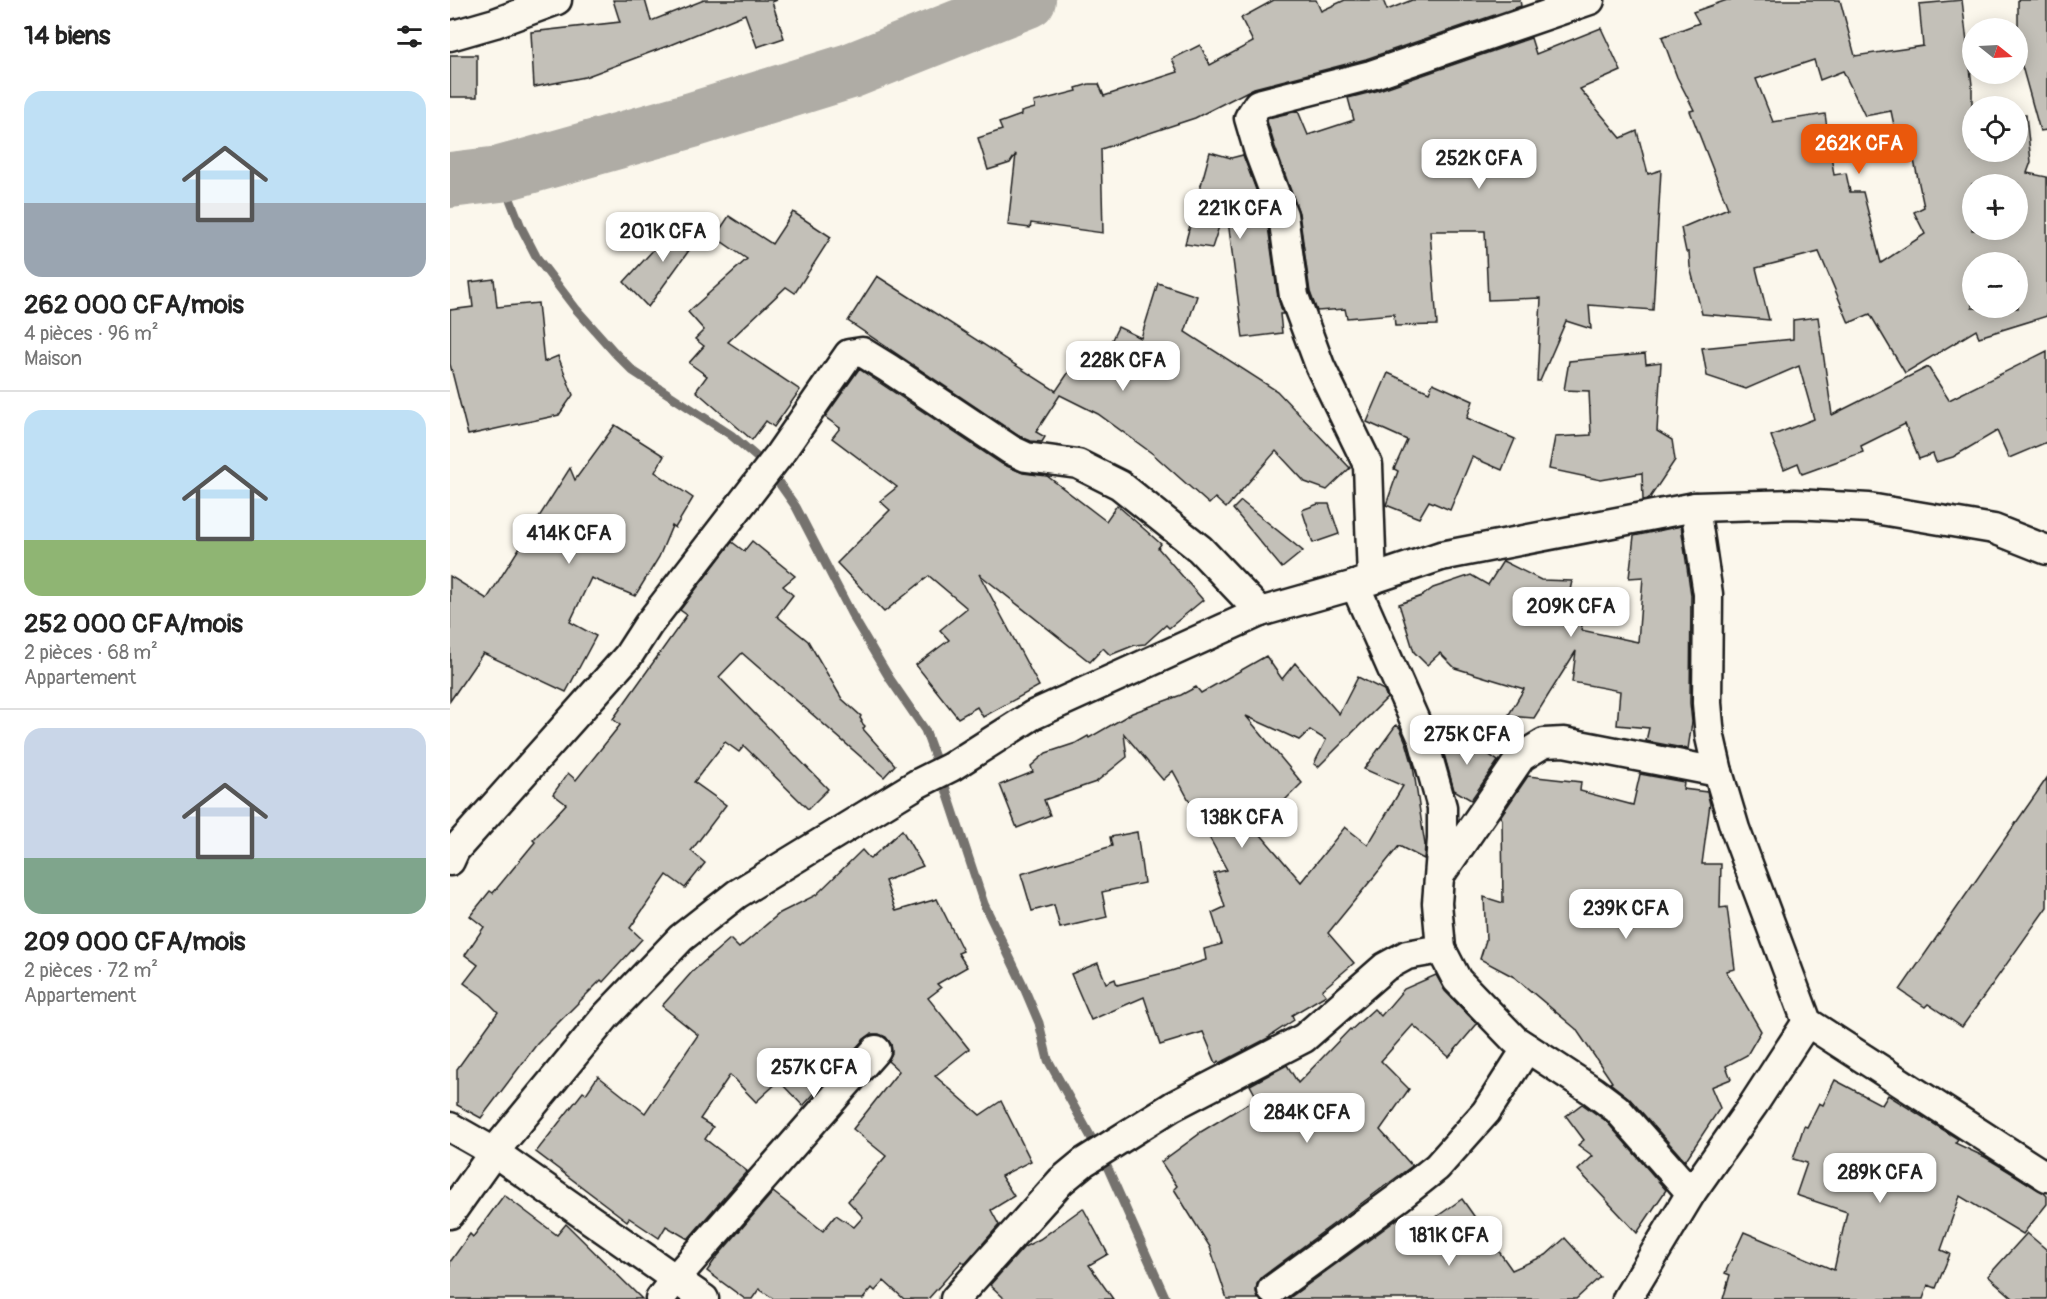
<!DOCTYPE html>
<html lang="fr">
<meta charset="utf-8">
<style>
body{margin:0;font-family:Pangolin,sans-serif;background:#f6f6f6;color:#222;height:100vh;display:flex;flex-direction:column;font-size:22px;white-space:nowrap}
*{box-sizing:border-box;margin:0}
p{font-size:20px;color:#767676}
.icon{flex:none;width:33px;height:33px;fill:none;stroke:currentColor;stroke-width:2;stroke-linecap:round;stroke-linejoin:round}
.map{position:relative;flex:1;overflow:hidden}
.drawer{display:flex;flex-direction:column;background:#fff;width:450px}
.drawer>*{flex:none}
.needle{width:39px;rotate:108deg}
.fabs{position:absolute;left:1512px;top:18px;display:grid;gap:12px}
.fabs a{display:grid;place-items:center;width:66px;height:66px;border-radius:50%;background:#fff;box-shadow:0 3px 15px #0003;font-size:30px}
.price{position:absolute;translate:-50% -51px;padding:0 14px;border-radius:12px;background:#fff;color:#222;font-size:20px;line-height:39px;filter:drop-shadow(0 2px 3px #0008)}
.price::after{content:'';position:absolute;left:50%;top:36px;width:18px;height:14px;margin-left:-9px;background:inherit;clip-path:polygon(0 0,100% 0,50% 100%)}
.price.active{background:#ea580c;color:#fff}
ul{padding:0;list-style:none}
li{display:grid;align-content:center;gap:12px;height:318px;padding:0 24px}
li+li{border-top:2px solid #e0e0e0}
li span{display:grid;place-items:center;height:186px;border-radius:18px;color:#555}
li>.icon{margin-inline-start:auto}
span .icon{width:108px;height:108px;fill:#fffc;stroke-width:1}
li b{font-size:26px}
h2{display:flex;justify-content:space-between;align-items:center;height:72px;padding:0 24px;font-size:26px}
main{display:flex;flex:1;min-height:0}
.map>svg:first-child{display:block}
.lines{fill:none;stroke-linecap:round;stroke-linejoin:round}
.stream{stroke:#74726e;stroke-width:9}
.river{stroke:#afaca5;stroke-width:56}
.building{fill:#c3c0b8;stroke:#1c1c1c;stroke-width:1.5;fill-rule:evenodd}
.street-casing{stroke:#1c1c1c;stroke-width:33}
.street{stroke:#fbf7ec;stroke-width:28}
</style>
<main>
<section class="drawer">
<h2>14 biens<svg class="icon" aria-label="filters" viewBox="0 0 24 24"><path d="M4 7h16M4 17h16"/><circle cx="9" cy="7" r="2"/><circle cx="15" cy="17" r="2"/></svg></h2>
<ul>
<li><span style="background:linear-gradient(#bfe0f5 60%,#9aa5b1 0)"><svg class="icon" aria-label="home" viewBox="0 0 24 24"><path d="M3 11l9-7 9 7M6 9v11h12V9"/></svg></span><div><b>262 000 CFA/mois</b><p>4 pièces · 96 m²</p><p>Maison</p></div></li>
<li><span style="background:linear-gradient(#bfe0f5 70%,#8fb573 0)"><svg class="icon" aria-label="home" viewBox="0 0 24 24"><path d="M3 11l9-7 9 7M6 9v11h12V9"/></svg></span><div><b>252 000 CFA/mois</b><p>2 pièces · 68 m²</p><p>Appartement</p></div></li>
<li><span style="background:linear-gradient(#c9d6e8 70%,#7fa58c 0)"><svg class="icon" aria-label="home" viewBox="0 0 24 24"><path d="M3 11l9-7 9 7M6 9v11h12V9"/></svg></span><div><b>209 000 CFA/mois</b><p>2 pièces · 72 m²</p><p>Appartement</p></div></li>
</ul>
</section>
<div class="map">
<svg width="1597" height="1299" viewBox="0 0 1597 1299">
<rect width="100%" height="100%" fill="#fbf7ec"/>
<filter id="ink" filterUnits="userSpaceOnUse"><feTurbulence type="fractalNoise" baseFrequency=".0167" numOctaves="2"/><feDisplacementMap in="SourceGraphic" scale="12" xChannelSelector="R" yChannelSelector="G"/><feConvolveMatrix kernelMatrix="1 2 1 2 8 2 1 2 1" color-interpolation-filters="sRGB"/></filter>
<g filter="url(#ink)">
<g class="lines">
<path class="stream" d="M 50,174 L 71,227 L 87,258 L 126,309 L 166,354 L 183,371 L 281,435 L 317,466 L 346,507 L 402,615 L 440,679 L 475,730 L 490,771 L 534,904 L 572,983 L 589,1023 L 598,1060 L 656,1164 L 716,1299"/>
<path class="river" d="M 0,180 L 50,174 L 242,120 L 400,71 L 578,0"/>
</g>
<g class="building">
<path d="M 163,0 L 195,0 L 201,21 L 254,0 L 327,0 L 322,2 L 334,38 L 307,47 L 295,14 L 220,45 L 135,77 L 84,87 L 81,32 L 170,22 Z"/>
<path d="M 824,0 L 866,0 L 871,11 L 895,0 L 933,0 L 937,10 L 962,0 L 1070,0 L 1071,6 L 916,59 L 804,88 L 745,118 L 651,149 L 653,233 L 581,223 L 580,228 L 558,225 L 566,154 L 560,163 L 538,170 L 528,138 L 552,130 L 549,123 L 571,115 L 571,112 L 585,108 L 584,102 L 627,91 L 626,88 L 639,84 L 649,84 L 654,96 L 728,72 L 722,59 L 750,45 L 760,65 L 803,42 L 791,18 Z"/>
<path d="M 1277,0 L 1390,0 L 1405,56 L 1473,46 L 1469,4 L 1512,0 L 1522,85 L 1522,152 L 1568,152 L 1568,115 L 1576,115 L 1581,162 L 1577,173 L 1597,177 L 1597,316 L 1529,337 L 1526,330 L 1455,373 L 1420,314 L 1399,323 L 1369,252 L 1306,268 L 1319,320 L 1252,314 L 1240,267 L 1239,252 L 1236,252 L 1231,228 L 1278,208 L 1240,111 L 1244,110 L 1227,77 L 1212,37 L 1249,23 L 1243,12 ZM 1364,60 L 1370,80 L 1393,71 L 1415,116 L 1441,111 L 1450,154 L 1462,151 L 1474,207 L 1464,212 L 1475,234 L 1431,263 L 1413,192 L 1400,192 L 1396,173 L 1384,175 L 1375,114 L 1323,122 L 1306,79 ZM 1522,184 L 1568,184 L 1568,230 L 1522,230 ZM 1522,262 L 1568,262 L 1568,308 L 1522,308 Z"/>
<path d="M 1568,0 L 1597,0 L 1597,130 L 1590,131 L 1568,52 Z"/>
<path d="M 1151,28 L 1171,71 L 1130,89 L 1171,138 L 1187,131 L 1198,174 L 1211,170 L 1203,310 L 1139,305 L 1141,329 L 1116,321 L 1090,381 L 1087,381 L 1091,298 L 1038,300 L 1035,231 L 980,231 L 987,325 L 945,326 L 944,314 L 897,318 L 895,309 L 867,311 L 860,292 L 849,213 L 825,147 L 817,121 L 818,118 L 848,111 L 858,135 L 904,120 L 898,98 L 926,91 L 1081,38 L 1086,54 Z"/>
<rect x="0" y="55" width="27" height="42"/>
<path d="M 760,152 L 781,158 L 793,155 L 817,219 L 828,298 L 833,314 L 830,314 L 832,333 L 793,338 L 776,205 L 762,248 L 735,244 Z"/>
<path d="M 343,212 L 381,237 L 345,293 L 336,287 L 278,342 L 350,390 L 324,427 L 316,421 L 302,440 L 246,391 L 257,376 L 239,363 L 254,346 L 245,339 L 254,330 L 238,312 L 297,259 L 265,237 L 279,216 L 322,244 Z"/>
<path d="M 242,216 L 256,227 L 198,307 L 174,282 L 206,247 L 211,252 Z"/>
<path d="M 427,276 L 606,391 L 633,351 L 652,360 L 668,327 L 691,338 L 708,283 L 747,296 L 735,332 L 827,391 L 900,468 L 877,490 L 855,482 L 826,451 L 776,508 L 765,498 L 759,504 L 703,454 L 648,414 L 610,395 L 586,432 L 595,437 L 592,442 L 581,441 L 569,436 L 398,321 Z"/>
<path d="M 44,279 L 47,307 L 88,303 L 94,362 L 108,356 L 123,395 L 109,415 L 18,435 L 0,364 L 0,310 L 23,307 L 20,282 Z"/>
<path d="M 1368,317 L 1382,415 L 1478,367 L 1499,400 L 1597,351 L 1597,442 L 1559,458 L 1547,431 L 1503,457 L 1486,462 L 1483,454 L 1469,459 L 1455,424 L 1411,446 L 1413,452 L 1352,474 L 1348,463 L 1334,469 L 1321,436 L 1364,419 L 1349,366 L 1296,389 L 1257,376 L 1252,348 L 1343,339 L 1343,320 Z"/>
<path d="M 1195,354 L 1196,364 L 1211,362 L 1207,431 L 1222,440 L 1225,460 L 1199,499 L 1193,500 L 1192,473 L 1151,480 L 1099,469 L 1105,437 L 1141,435 L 1139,391 L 1114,390 L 1119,361 Z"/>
<path d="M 409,369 L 552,464 L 573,473 L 597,476 L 656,521 L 667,505 L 711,544 L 708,548 L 753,600 L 719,628 L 716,625 L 695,644 L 685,645 L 660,655 L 653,648 L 640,662 L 529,574 L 589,686 L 533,717 L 527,707 L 508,718 L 466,665 L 499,640 L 490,630 L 517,608 L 479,576 L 434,612 L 387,563 L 440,510 L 430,501 L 447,487 L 382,438 L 390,428 L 375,417 Z"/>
<path d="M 938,373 L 979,392 L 983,383 L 1023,401 L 1017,418 L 1065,439 L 1052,470 L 1022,457 L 1000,510 L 979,501 L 969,518 L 936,505 L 948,471 L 944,469 L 957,440 L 917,422 Z"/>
<path d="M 165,425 L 214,456 L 205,472 L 243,498 L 225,528 L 222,526 L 209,557 L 185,596 L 141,578 L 120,622 L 146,636 L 116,692 L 33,653 L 0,701 L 0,576 L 37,599 L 120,468 L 125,480 Z"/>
<path d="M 791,501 L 853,551 L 832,568 L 783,509 Z"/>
<path d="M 868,504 L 879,504 L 889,534 L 863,543 L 852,510 Z"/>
<path d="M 1231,526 L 1241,595 L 1240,703 L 1242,722 L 1238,749 L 1196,741 L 1199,728 L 1167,725 L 1170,691 L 1122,682 L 1126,651 L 1084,718 L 1058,716 L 1074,689 L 1005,668 L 990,653 L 977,665 L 964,652 L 949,604 L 972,596 L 983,588 L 1021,575 L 1038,585 L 1053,561 L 1091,580 L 1122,581 L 1119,595 L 1138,599 L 1131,630 L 1188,642 L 1193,577 L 1179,578 L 1184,536 Z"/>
<path d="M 302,541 L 345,576 L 333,586 L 343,595 L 327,616 L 358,641 L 392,699 L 411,716 L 410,718 L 412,721 L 411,722 L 415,726 L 413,729 L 445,765 L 434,777 L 292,653 L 269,677 L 378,789 L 358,809 L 294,746 L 289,752 L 275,742 L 244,782 L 276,805 L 241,851 L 255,863 L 235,888 L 217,875 L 180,928 L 192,939 L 153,982 L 151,980 L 87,1044 L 31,1118 L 7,1105 L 7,1069 L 48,1012 L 32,996 L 14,983 L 28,965 L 15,955 L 34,927 L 20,916 L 40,891 L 43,893 L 85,842 L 83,840 L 116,804 L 103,794 L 118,773 L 126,780 L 170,725 L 163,719 L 237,615 L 230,610 L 282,542 L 294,551 Z"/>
<path d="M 816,656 L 832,679 L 845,663 L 889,714 L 908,677 L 934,690 L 937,698 L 868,767 L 864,764 L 876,740 L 860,730 L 849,740 L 796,716 L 852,783 L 806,829 L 851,882 L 895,827 L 918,845 L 953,786 L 914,769 L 946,725 L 950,728 L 957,745 L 963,766 L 975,845 L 974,859 L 949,846 L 878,933 L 904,963 L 872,990 L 876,995 L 842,1015 L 844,1020 L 820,1036 L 820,1037 L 770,1063 L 769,1061 L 766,1063 L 753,1032 L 710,1045 L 694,997 L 641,1020 L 621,974 L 648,963 L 656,983 L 665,979 L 667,985 L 721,971 L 756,960 L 754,949 L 772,944 L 762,913 L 775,907 L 764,873 L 777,870 L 723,771 L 713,780 L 674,734 L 677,757 L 646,782 L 594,800 L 600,815 L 567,828 L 550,785 L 583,772 L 581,766 L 596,753 L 626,743 L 638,736 L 639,738 L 682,713 L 731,695 L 746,687 L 751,693 Z"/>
<path d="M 998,738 L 1022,743 L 1048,761 L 1021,800 L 1004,790 L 992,747 Z"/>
<path d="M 1190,774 L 1234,782 L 1233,789 L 1257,792 L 1260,804 L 1252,864 L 1271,864 L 1270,908 L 1277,907 L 1285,969 L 1276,971 L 1311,1031 L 1297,1055 L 1276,1066 L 1281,1079 L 1261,1087 L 1270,1108 L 1235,1161 L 1179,1098 L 1160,1083 L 1162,1082 L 1126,1029 L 1064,977 L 1030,959 L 1036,940 L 1034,897 L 1053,903 L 1052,819 L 1050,817 L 1078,776 L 1131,782 L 1130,791 L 1183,805 Z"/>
<path d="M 1597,778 L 1597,907 L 1512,1027 L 1478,1004 L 1475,1007 L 1450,990 Z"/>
<path d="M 452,830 L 473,866 L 435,881 L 446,911 L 487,899 L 513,951 L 508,953 L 517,967 L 487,984 L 491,988 L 478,998 L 519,1049 L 485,1076 L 530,1115 L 551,1101 L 581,1161 L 551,1176 L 564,1196 L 541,1210 L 549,1225 L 515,1264 L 512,1261 L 478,1299 L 454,1299 L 434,1281 L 425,1291 L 422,1288 L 413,1299 L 324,1299 L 309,1289 L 302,1299 L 295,1299 L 257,1271 L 266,1258 L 323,1192 L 373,1231 L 386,1215 L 404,1227 L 413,1217 L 398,1201 L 436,1156 L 403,1129 L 449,1071 L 438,1061 L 442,1053 L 441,1044 L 436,1037 L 429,1034 L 421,1034 L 414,1039 L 353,1106 L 329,1081 L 306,1102 L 280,1075 L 250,1119 L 263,1127 L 255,1139 L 297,1171 L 238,1239 L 216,1226 L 209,1238 L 179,1218 L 177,1221 L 86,1152 L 133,1092 L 136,1094 L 148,1076 L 195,1113 L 248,1035 L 212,1006 L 242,972 L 280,939 L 289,948 L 330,913 L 366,895 L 412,850 L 420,859 Z"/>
<path d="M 687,832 L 694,883 L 652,892 L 657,917 L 610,928 L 604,905 L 582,911 L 571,874 L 662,846 L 660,837 Z"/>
<path d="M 986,975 L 995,991 L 1027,1024 L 999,1057 L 963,1025 L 931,1061 L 959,1089 L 930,1130 L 962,1166 L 812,1277 L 807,1284 L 806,1291 L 808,1299 L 777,1299 L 760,1247 L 724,1189 L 727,1186 L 711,1162 L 749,1134 L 749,1133 L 807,1098 L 800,1085 L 837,1065 L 848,1083 L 900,1029 L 901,1030 L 924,1009 L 931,1016 L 954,989 Z"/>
<path d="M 1385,1080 L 1432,1105 L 1438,1095 L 1508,1139 L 1505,1143 L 1535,1157 L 1593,1192 L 1597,1196 L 1597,1204 L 1573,1234 L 1510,1196 L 1491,1250 L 1500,1254 L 1486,1288 L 1478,1285 L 1473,1299 L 1273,1299 L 1280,1275 L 1275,1273 L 1294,1232 L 1384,1270 L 1397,1212 L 1346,1195 L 1357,1163 L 1343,1159 L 1354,1126 L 1357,1127 L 1369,1103 L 1373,1105 Z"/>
<path d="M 1132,1104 L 1156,1121 L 1216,1190 L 1187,1233 L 1128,1170 L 1143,1156 L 1128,1145 L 1134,1140 L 1116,1116 Z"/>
<path d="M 54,1195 L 107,1235 L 116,1224 L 192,1299 L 0,1299 L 0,1262 L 20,1234 L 23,1237 Z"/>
<path d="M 1012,1199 L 1062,1270 L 1096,1255 L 1115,1238 L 1150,1277 L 1126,1299 L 838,1299 L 949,1218 L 959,1236 Z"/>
<path d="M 633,1208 L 658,1254 L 639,1265 L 663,1299 L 555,1299 L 540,1285 L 574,1247 L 590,1239 Z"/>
<path d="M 1577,1233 L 1597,1250 L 1597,1299 L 1564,1299 L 1538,1276 Z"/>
</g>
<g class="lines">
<defs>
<g id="street">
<path d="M 0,36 L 45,23 L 107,0"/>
<path d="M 1245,507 L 1258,594 L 1257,703 L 1260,737 L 1268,772 L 1285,829 L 1357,1022 L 1597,1177"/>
<path d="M 922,580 L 918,465 L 870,366 L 844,296 L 833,215 L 809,152 L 799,118 L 808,104 L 921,75 L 1140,0"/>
<path d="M 905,585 L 973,739 L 992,807 L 992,839 L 987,903 L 991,949 L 1007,980 L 1065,1040 L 1143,1091 L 1167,1109 L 1241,1193"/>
<path d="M 0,861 L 5,850 L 178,656 L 198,625 L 329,455 L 399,354 L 412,352 L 438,368 L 561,450 L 576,457 L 628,464 L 670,485 L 750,549 L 810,612"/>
<path d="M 990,875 L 1071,757 L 1094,743 L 1114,742 L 1268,772"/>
<path d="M 0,1127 L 44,1152 L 254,1299"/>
<path d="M 0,1214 L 44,1152 L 156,1016 L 231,938 L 287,894 L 467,784 L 501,767 L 583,715 L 810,612 L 905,585 L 991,556 L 1245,507 L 1345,504 L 1419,508 L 1544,529 L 1597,550"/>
<path d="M 822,1290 L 948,1198 L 987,1167 L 1036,1112 L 1077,1048"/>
<path d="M 210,1299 L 225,1279 L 426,1050"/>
<path d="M 505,1299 L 611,1181 L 634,1162 L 723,1106 L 854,1038 L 935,967 L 957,955 L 991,949"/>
<path d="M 1177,1299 L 1241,1193 L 1303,1105 L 1357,1022"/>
</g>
</defs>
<use href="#street" class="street-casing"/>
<use href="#street" class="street"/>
</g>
</g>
</svg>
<div class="fabs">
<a><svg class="needle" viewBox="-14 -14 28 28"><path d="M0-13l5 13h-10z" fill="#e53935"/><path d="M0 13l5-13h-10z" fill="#767676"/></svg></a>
<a><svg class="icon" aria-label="locate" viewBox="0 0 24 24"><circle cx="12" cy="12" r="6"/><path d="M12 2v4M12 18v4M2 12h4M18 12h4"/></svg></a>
<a>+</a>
<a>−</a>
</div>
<b class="price active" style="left:1409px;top:175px">262K CFA</b>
<b class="price" style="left:1029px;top:190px">252K CFA</b>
<b class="price" style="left:790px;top:240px">221K CFA</b>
<b class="price" style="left:213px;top:263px">201K CFA</b>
<b class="price" style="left:673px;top:392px">228K CFA</b>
<b class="price" style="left:119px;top:565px">414K CFA</b>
<b class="price" style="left:1121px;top:638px">209K CFA</b>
<b class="price" style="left:1017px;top:766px">275K CFA</b>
<b class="price" style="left:792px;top:849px">138K CFA</b>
<b class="price" style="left:1176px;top:940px">239K CFA</b>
<b class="price" style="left:364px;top:1099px">257K CFA</b>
<b class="price" style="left:857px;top:1144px">284K CFA</b>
<b class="price" style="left:1430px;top:1204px">289K CFA</b>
<b class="price" style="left:999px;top:1267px">181K CFA</b>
</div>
</main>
